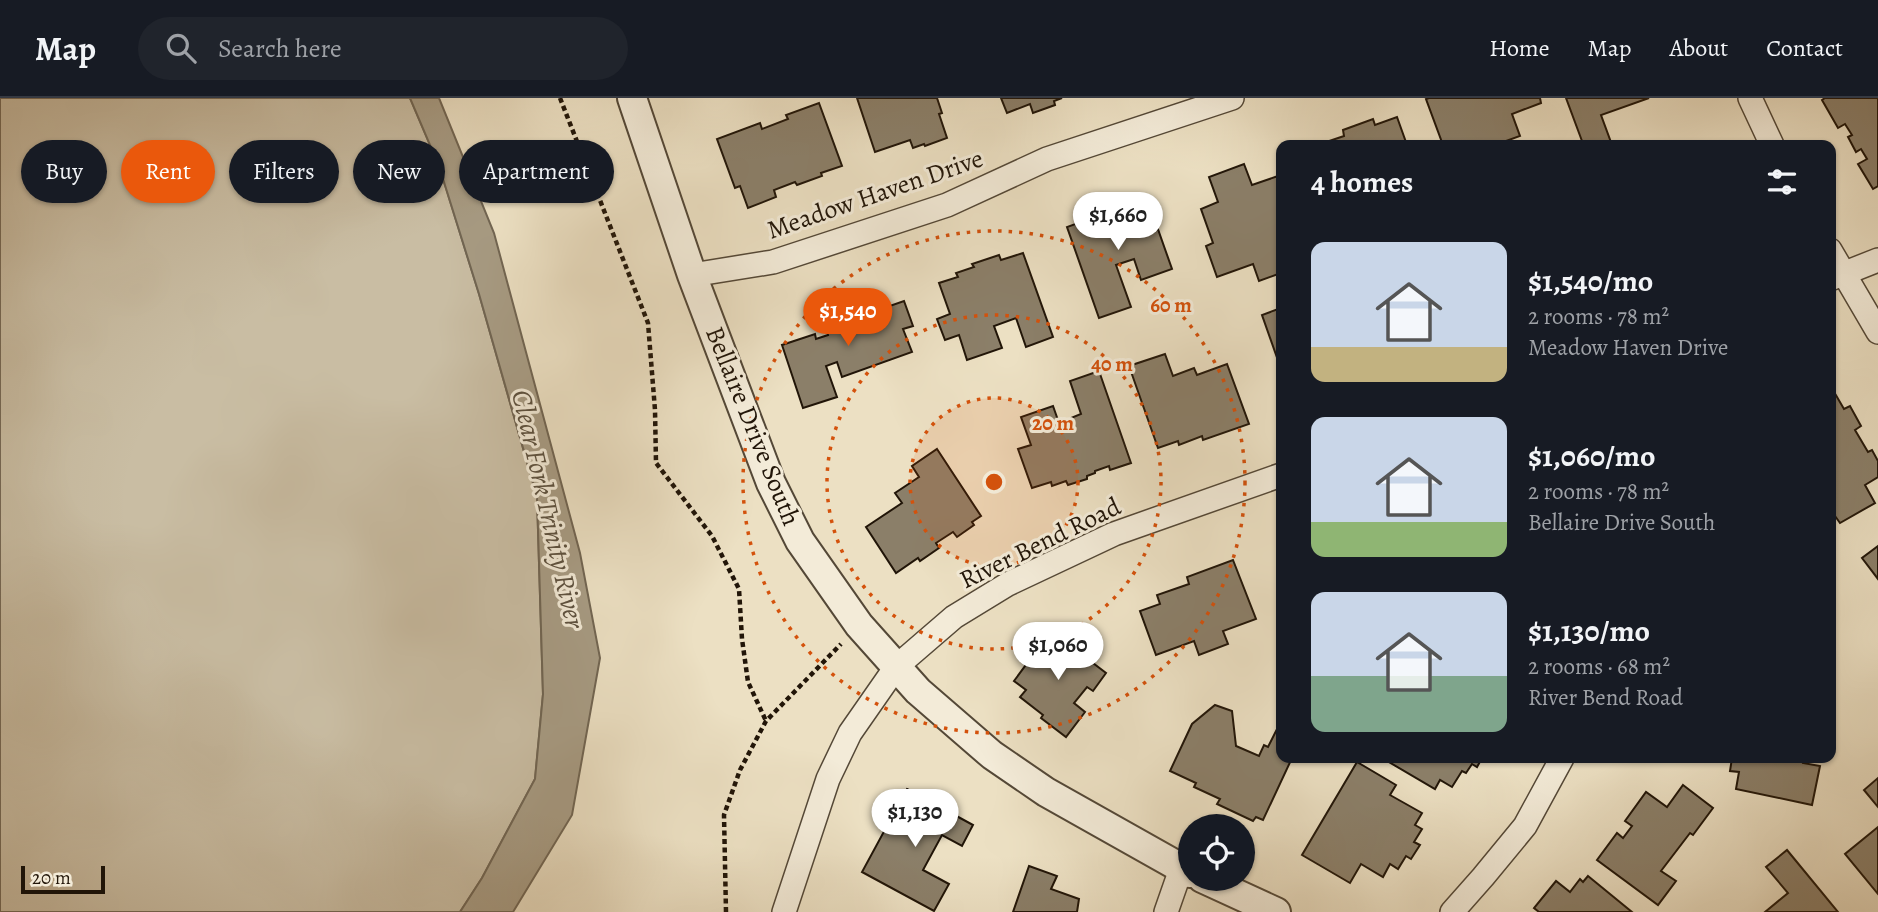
<!DOCTYPE html>
<meta charset="utf-8">
<style>
body{margin:0;font-family:Alegreya,serif;background:#20242c;color:#f1f3f6;height:100vh;display:flex;flex-direction:column;font-size:26px;white-space:nowrap}
*{box-sizing:border-box;margin:0}
p{font-size:23px;color:#9ea1a6}
.icon{flex:none;width:38px;height:38px;fill:none;stroke:currentColor;stroke-width:2;stroke-linecap:round;stroke-linejoin:round}
.map{position:relative;flex:1;overflow:hidden}
.panel{position:absolute;left:1276px;top:42px;width:560px;height:623px;display:flex;flex-direction:column;background:#171b24;border-radius:14px;box-shadow:0 2px 5px #0004}
.panel>*{flex:none}
.hud{position:absolute;left:21px;top:42px;width:665px;height:63px;display:flex;gap:14px}
.tools{position:absolute;left:1178px;top:716px;display:grid;gap:14px}
.tools a{display:grid;place-items:center;width:77px;height:77px;border-radius:50%;background:#171b24;box-shadow:0 2px 5px #0004;font-size:35px}
.scale{position:absolute;left:21px;bottom:18px;width:84px;box-sizing:border-box;padding-left:7px;border:4px solid #211508;border-top:0;font-size:19px;line-height:24px;white-space:nowrap;color:#211508;-webkit-text-stroke:5px #f3ebd8;paint-order:stroke}
.price{position:absolute;translate:-50% -60px;padding:0 16px;border-radius:24px;background:#fff;color:#222;font-size:23px;line-height:46px;filter:drop-shadow(0 2px 4px #0008)}
.price::after{content:'';position:absolute;left:50%;top:42px;width:21px;height:16px;margin-left:-10px;background:inherit;clip-path:polygon(0 0,100% 0,50% 100%)}
.price.selected{background:#ea580c;color:#fff}
ul{padding:0;list-style:none}
li{display:flex;align-items:center;gap:21px;height:175px;padding:0 35px}
li span{display:grid;place-items:center;flex:none;width:196px;height:140px;border-radius:14px;color:#555}
li>.icon{margin-inline-start:auto}
span .icon{width:84px;height:84px;fill:#fffc;stroke-width:1}
li b{font-size:30px}
h2{display:flex;justify-content:space-between;align-items:center;height:84px;padding:0 35px;font-size:30px}
.tag{padding:0 24px;border-radius:32px;background:#171b24;box-shadow:0 2px 5px #0004;font-size:24px;line-height:63px}
.tag.selected{background:#ea580c;color:#fff}
header{display:flex;align-items:center;gap:42px;box-sizing:border-box;height:98px;padding:0 35px;background:#171b24;border-bottom:2px solid #363941}
header strong{font-size:33px}
nav{display:flex;gap:38px;margin-inline-start:auto;font-size:24px}
.search{width:490px;height:63px;background:#20242c;display:flex;align-items:center;gap:18px;box-sizing:border-box;padding:0 24px;border-radius:38px;color:#9ea1a6;font-size:26px}
.map>svg:first-child{display:block}
.green{fill:#c9bda3;stroke:#756956;stroke-width:2}
.water{fill:#a79b83;stroke:#716552;stroke-width:2}
.building{fill:#8b7f69;stroke:#211508;stroke-width:2}
.lines{fill:none;stroke-linecap:round;stroke-linejoin:round}
.minor-casing{stroke:#544837;stroke-width:26}
.tertiary-casing{stroke:#544837;stroke-width:32}
.path{stroke:#211508;stroke-width:4.5;stroke-dasharray:5 3.5;stroke-linecap:butt}
.minor{stroke:#f3ebd8;stroke-width:23}
.tertiary{stroke:#f3ebd8;stroke-width:28}
.ring{fill:none;stroke:#d4520c;stroke-width:3.5;stroke-dasharray:3.5 7}
.labels{text-anchor:middle;dominant-baseline:central;stroke-width:6;stroke-linejoin:round;paint-order:stroke}
.street-label{font-size:26px;fill:#211508;stroke:#f3ebd8}
.water-label{font-size:28px;font-style:italic;fill:#5d513f;stroke:#f3ebd8}
.centre{fill:#d4520c;stroke:#f3ebd8;stroke-width:3.5}
.ring-label{font-size:21px;text-anchor:middle;font-weight:bold;fill:#d4520c;stroke:#f3ebd8;stroke-width:6;stroke-linejoin:round;paint-order:stroke}
</style>
<header>
<strong>Map</strong>
<div class="search"><svg class="icon" aria-label="search" viewBox="0 0 24 24"><circle cx="10" cy="10" r="6"/><path d="M15 15l6 6"/></svg>Search here</div>
<nav><a>Home</a><a>Map</a><a>About</a><a>Contact</a></nav>
</header>
<div class="map">
<svg width="1878" height="814" viewBox="0 0 1878 814">
<rect width="100%" height="100%" fill="#ece0c3"/>
<filter id="stains"><feTurbulence type="fractalNoise" baseFrequency=".00286" numOctaves="4"/><feColorMatrix values="0 0 0 0 .2 0 0 0 0 .09 0 0 0 0 .02 0 0 0 .5 -.17"/></filter>
<radialGradient id="worn" r=".72"><stop offset=".6" stop-color="#630" stop-opacity="0"/><stop offset="1" stop-color="#630" stop-opacity=".3"/></radialGradient>
<path class="green" d="M 0,0 L 410,0 L 439,68 L 479,196 L 537,399 L 543,596 L 535,681 L 482,780 L 460,814 L 0,814 Z"/>
<path class="water" d="M 410,0 L 439,0 L 494,135 L 580,455 L 600,560 L 572,717 L 513,814 L 460,814 L 482,780 L 535,681 L 543,596 L 537,399 L 479,196 L 439,68 Z"/>
<g class="building">
<path d="M 857,0 L 937,0 L 942,15 L 939,16 L 947,40 L 925,48 L 924,46 L 913,50 L 910,42 L 875,54 Z"/>
<path d="M 1001,0 L 1062,0 L 1054,3 L 1055,7 L 1033,15 L 1030,6 L 1007,15 Z"/>
<path d="M 1429,0 L 1540,0 L 1541,5 L 1512,16 L 1520,38 L 1495,47 L 1443,47 L 1426,1 Z"/>
<path d="M 1566,0 L 1649,0 L 1601,17 L 1612,47 L 1576,47 L 1575,45 L 1582,43 Z"/>
<path d="M 1825,0 L 1878,0 L 1878,88 L 1873,91 L 1858,66 L 1867,61 L 1861,51 L 1856,54 L 1848,39 L 1852,37 L 1845,26 L 1838,30 L 1822,2 Z"/>
<path d="M 819,5 L 842,68 L 821,75 L 822,78 L 797,87 L 795,84 L 774,92 L 776,99 L 748,110 L 740,88 L 735,90 L 717,41 L 760,25 L 762,31 L 788,21 L 786,17 Z"/>
<path d="M 1397,19 L 1407,47 L 1324,47 L 1323,45 L 1344,38 L 1343,32 L 1373,21 L 1375,27 Z"/>
<path d="M 1244,66 L 1252,87 L 1281,77 L 1281,175 L 1259,183 L 1253,166 L 1217,179 L 1206,148 L 1213,145 L 1201,111 L 1218,104 L 1209,79 Z"/>
<path d="M 1147,100 L 1172,171 L 1141,182 L 1134,161 L 1116,167 L 1131,209 L 1099,220 L 1067,129 Z"/>
<path d="M 1023,155 L 1053,239 L 1026,249 L 1016,220 L 994,228 L 1002,250 L 967,262 L 959,237 L 945,242 L 937,221 L 950,216 L 939,185 L 958,179 L 956,175 L 974,169 L 972,166 L 999,157 L 1001,162 Z"/>
<path d="M 885,202 L 887,209 L 904,203 L 913,228 L 903,231 L 912,254 L 842,279 L 837,264 L 826,268 L 837,299 L 803,310 L 782,247 L 815,236 L 816,241 L 828,237 L 824,224 Z"/>
<path d="M 1281,210 L 1281,271 L 1262,217 Z"/>
<path d="M 1165,256 L 1173,278 L 1194,270 L 1197,277 L 1227,266 L 1249,326 L 1203,342 L 1202,338 L 1179,347 L 1178,343 L 1158,350 L 1129,268 Z"/>
<path d="M 1099,273 L 1131,365 L 1110,372 L 1109,368 L 1095,373 L 1095,375 L 1087,378 L 1087,381 L 1068,387 L 1066,383 L 1052,388 L 1051,384 L 1032,390 L 1018,351 L 1031,347 L 1021,319 L 1053,308 L 1059,325 L 1081,316 L 1070,283 Z"/>
<path d="M 1830,287 L 1844,311 L 1850,308 L 1861,328 L 1855,332 L 1868,354 L 1872,352 L 1878,363 L 1878,379 L 1865,387 L 1875,405 L 1840,425 L 1830,411 Z"/>
<path d="M 937,351 L 981,418 L 972,424 L 974,427 L 957,439 L 953,434 L 936,445 L 939,450 L 920,463 L 918,460 L 896,475 L 866,429 L 902,405 L 895,395 L 919,379 L 912,368 Z"/>
<path d="M 1878,448 L 1878,481 L 1862,460 Z"/>
<path d="M 1233,462 L 1256,521 L 1223,533 L 1228,546 L 1199,557 L 1194,543 L 1156,557 L 1140,513 L 1160,506 L 1157,497 L 1189,486 L 1187,479 Z"/>
<path d="M 1051,533 L 1106,575 L 1093,593 L 1087,589 L 1074,605 L 1085,614 L 1066,639 L 1041,620 L 1043,617 L 1020,599 L 1026,592 L 1014,583 Z"/>
<path d="M 1215,607 L 1232,613 L 1236,648 L 1259,658 L 1264,647 L 1268,649 L 1277,631 L 1281,633 L 1281,660 L 1292,660 L 1263,722 L 1256,719 L 1253,723 L 1217,706 L 1220,701 L 1194,689 L 1196,685 L 1170,673 L 1192,626 Z"/>
<path d="M 1382,660 L 1482,660 L 1477,669 L 1472,666 L 1466,675 L 1462,673 L 1452,689 L 1440,682 L 1435,691 Z"/>
<path d="M 1732,660 L 1804,660 L 1803,665 L 1820,668 L 1812,707 L 1736,691 L 1739,674 L 1730,673 Z"/>
<path d="M 1357,664 L 1396,687 L 1390,697 L 1422,715 L 1415,727 L 1422,731 L 1414,744 L 1420,747 L 1411,761 L 1406,758 L 1398,771 L 1390,766 L 1383,779 L 1361,766 L 1350,785 L 1302,757 Z"/>
<path d="M 1878,680 L 1878,709 L 1864,692 Z"/>
<path d="M 1683,687 L 1713,710 L 1693,737 L 1690,735 L 1661,773 L 1676,783 L 1658,807 L 1597,762 L 1617,735 L 1623,740 L 1632,728 L 1625,723 L 1646,694 L 1667,709 Z"/>
<path d="M 907,691 L 973,727 L 962,748 L 942,737 L 923,772 L 949,786 L 934,813 L 862,774 Z"/>
<path d="M 1878,729 L 1878,796 L 1845,756 Z"/>
<path d="M 1787,752 L 1838,814 L 1765,814 L 1788,795 L 1766,769 Z"/>
<path d="M 1029,768 L 1057,778 L 1051,791 L 1079,801 L 1077,814 L 1013,814 Z"/>
<path d="M 1588,778 L 1632,814 L 1539,814 L 1534,810 L 1556,783 L 1570,794 L 1580,781 L 1583,784 Z"/>
</g>
<g class="lines">
<defs>
<g id="minor">
<path d="M 1750,0 L 1772,47"/>
<path d="M 1830,152 L 1878,234"/>
<path d="M 692,177 L 773,164 L 947,107 L 1047,61 L 1232,0"/>
<path d="M 1830,181 L 1878,162"/>
<path d="M 784,814 L 828,681 L 850,635 L 896,569 L 954,519 L 1008,486 L 1114,436 L 1281,377"/>
<path d="M 1166,814 L 1181,771"/>
<path d="M 1452,814 L 1483,779 L 1525,728 L 1562,660"/>
</g>
<g id="tertiary">
<path d="M 632,0 L 692,177 L 771,385 L 800,443 L 859,527 L 918,593 L 992,657 L 1046,694 L 1190,775"/>
<path d="M 1202,780 L 1276,814"/>
</g>
</defs>
<use href="#minor" class="minor-casing"/>
<use href="#tertiary" class="tertiary-casing"/>
<g class="path">
<path d="M 560,0 L 648,225 L 655,312 L 656,365 L 712,438 L 739,491 L 742,541 L 748,584 L 766,623"/>
<path d="M 726,814 L 724,717 L 740,672 L 766,623 L 841,546"/>
</g>
<use href="#minor" class="minor"/>
<use href="#tertiary" class="tertiary"/>
</g>
<circle cx="994" cy="384" r="84" fill="#d4520c" fill-opacity=".12"/>
<g class="ring">
<circle cx="994" cy="384" r="84"/>
<circle cx="994" cy="384" r="167"/>
<circle cx="994" cy="384" r="251"/>
</g>
<g class="labels">
<g class="street-label">
<text transform="translate(875 96) rotate(-19)">Meadow Haven Drive</text>
<text transform="translate(753 328) rotate(68)">Bellaire Drive South</text>
<text transform="translate(1040 445) rotate(-26)">River Bend Road</text>
</g>
<g class="water-label">
<text transform="translate(548 411) rotate(77)">Clear Fork Trinity River</text>
</g>
</g>
<circle cx="994" cy="384" r="10" class="centre"/>
<g class="ring-label">
<text x="1171" y="214">60 m</text>
<text x="1112" y="273">40 m</text>
<text x="1053" y="332">20 m</text>
</g>
<rect width="100%" height="100%" filter="url(#stains)"/>
<rect width="100%" height="100%" fill="url(#worn)"/>
</svg>
<div class="tools">
<a><svg class="icon" aria-label="locate" viewBox="0 0 24 24"><circle cx="12" cy="12" r="6"/><path d="M12 2v4M12 18v4M2 12h4M18 12h4"/></svg></a>
</div>
<div class="scale">20 m</div>
<b class="price" style="left:1118px;top:154px">$1,660</b>
<b class="price selected" style="left:848px;top:250px">$1,540</b>
<b class="price" style="left:1058px;top:584px">$1,060</b>
<b class="price" style="left:915px;top:751px">$1,130</b>
<div class="hud">
<a class="tag">Buy</a>
<a class="tag selected">Rent</a>
<a class="tag">Filters</a>
<a class="tag">New</a>
<a class="tag">Apartment</a>
</div>
<section class="panel">
<h2>4 homes<svg class="icon" aria-label="filters" viewBox="0 0 24 24"><path d="M4 7h16M4 17h16"/><circle cx="9" cy="7" r="2"/><circle cx="15" cy="17" r="2"/></svg></h2>
<ul>
<li><span style="background:linear-gradient(#c9d6e8 75%,#c2b280 0)"><svg class="icon" aria-label="home" viewBox="0 0 24 24"><path d="M3 11l9-7 9 7M6 9v11h12V9"/></svg></span><div><b>$1,540/mo</b><p>2 rooms · 78 m²</p><p>Meadow Haven Drive</p></div></li>
<li><span style="background:linear-gradient(#c9d6e8 75%,#8fb573 0)"><svg class="icon" aria-label="home" viewBox="0 0 24 24"><path d="M3 11l9-7 9 7M6 9v11h12V9"/></svg></span><div><b>$1,060/mo</b><p>2 rooms · 78 m²</p><p>Bellaire Drive South</p></div></li>
<li><span style="background:linear-gradient(#c9d6e8 60%,#7fa58c 0)"><svg class="icon" aria-label="home" viewBox="0 0 24 24"><path d="M3 11l9-7 9 7M6 9v11h12V9"/></svg></span><div><b>$1,130/mo</b><p>2 rooms · 68 m²</p><p>River Bend Road</p></div></li>
</ul>
</section>
</div>
